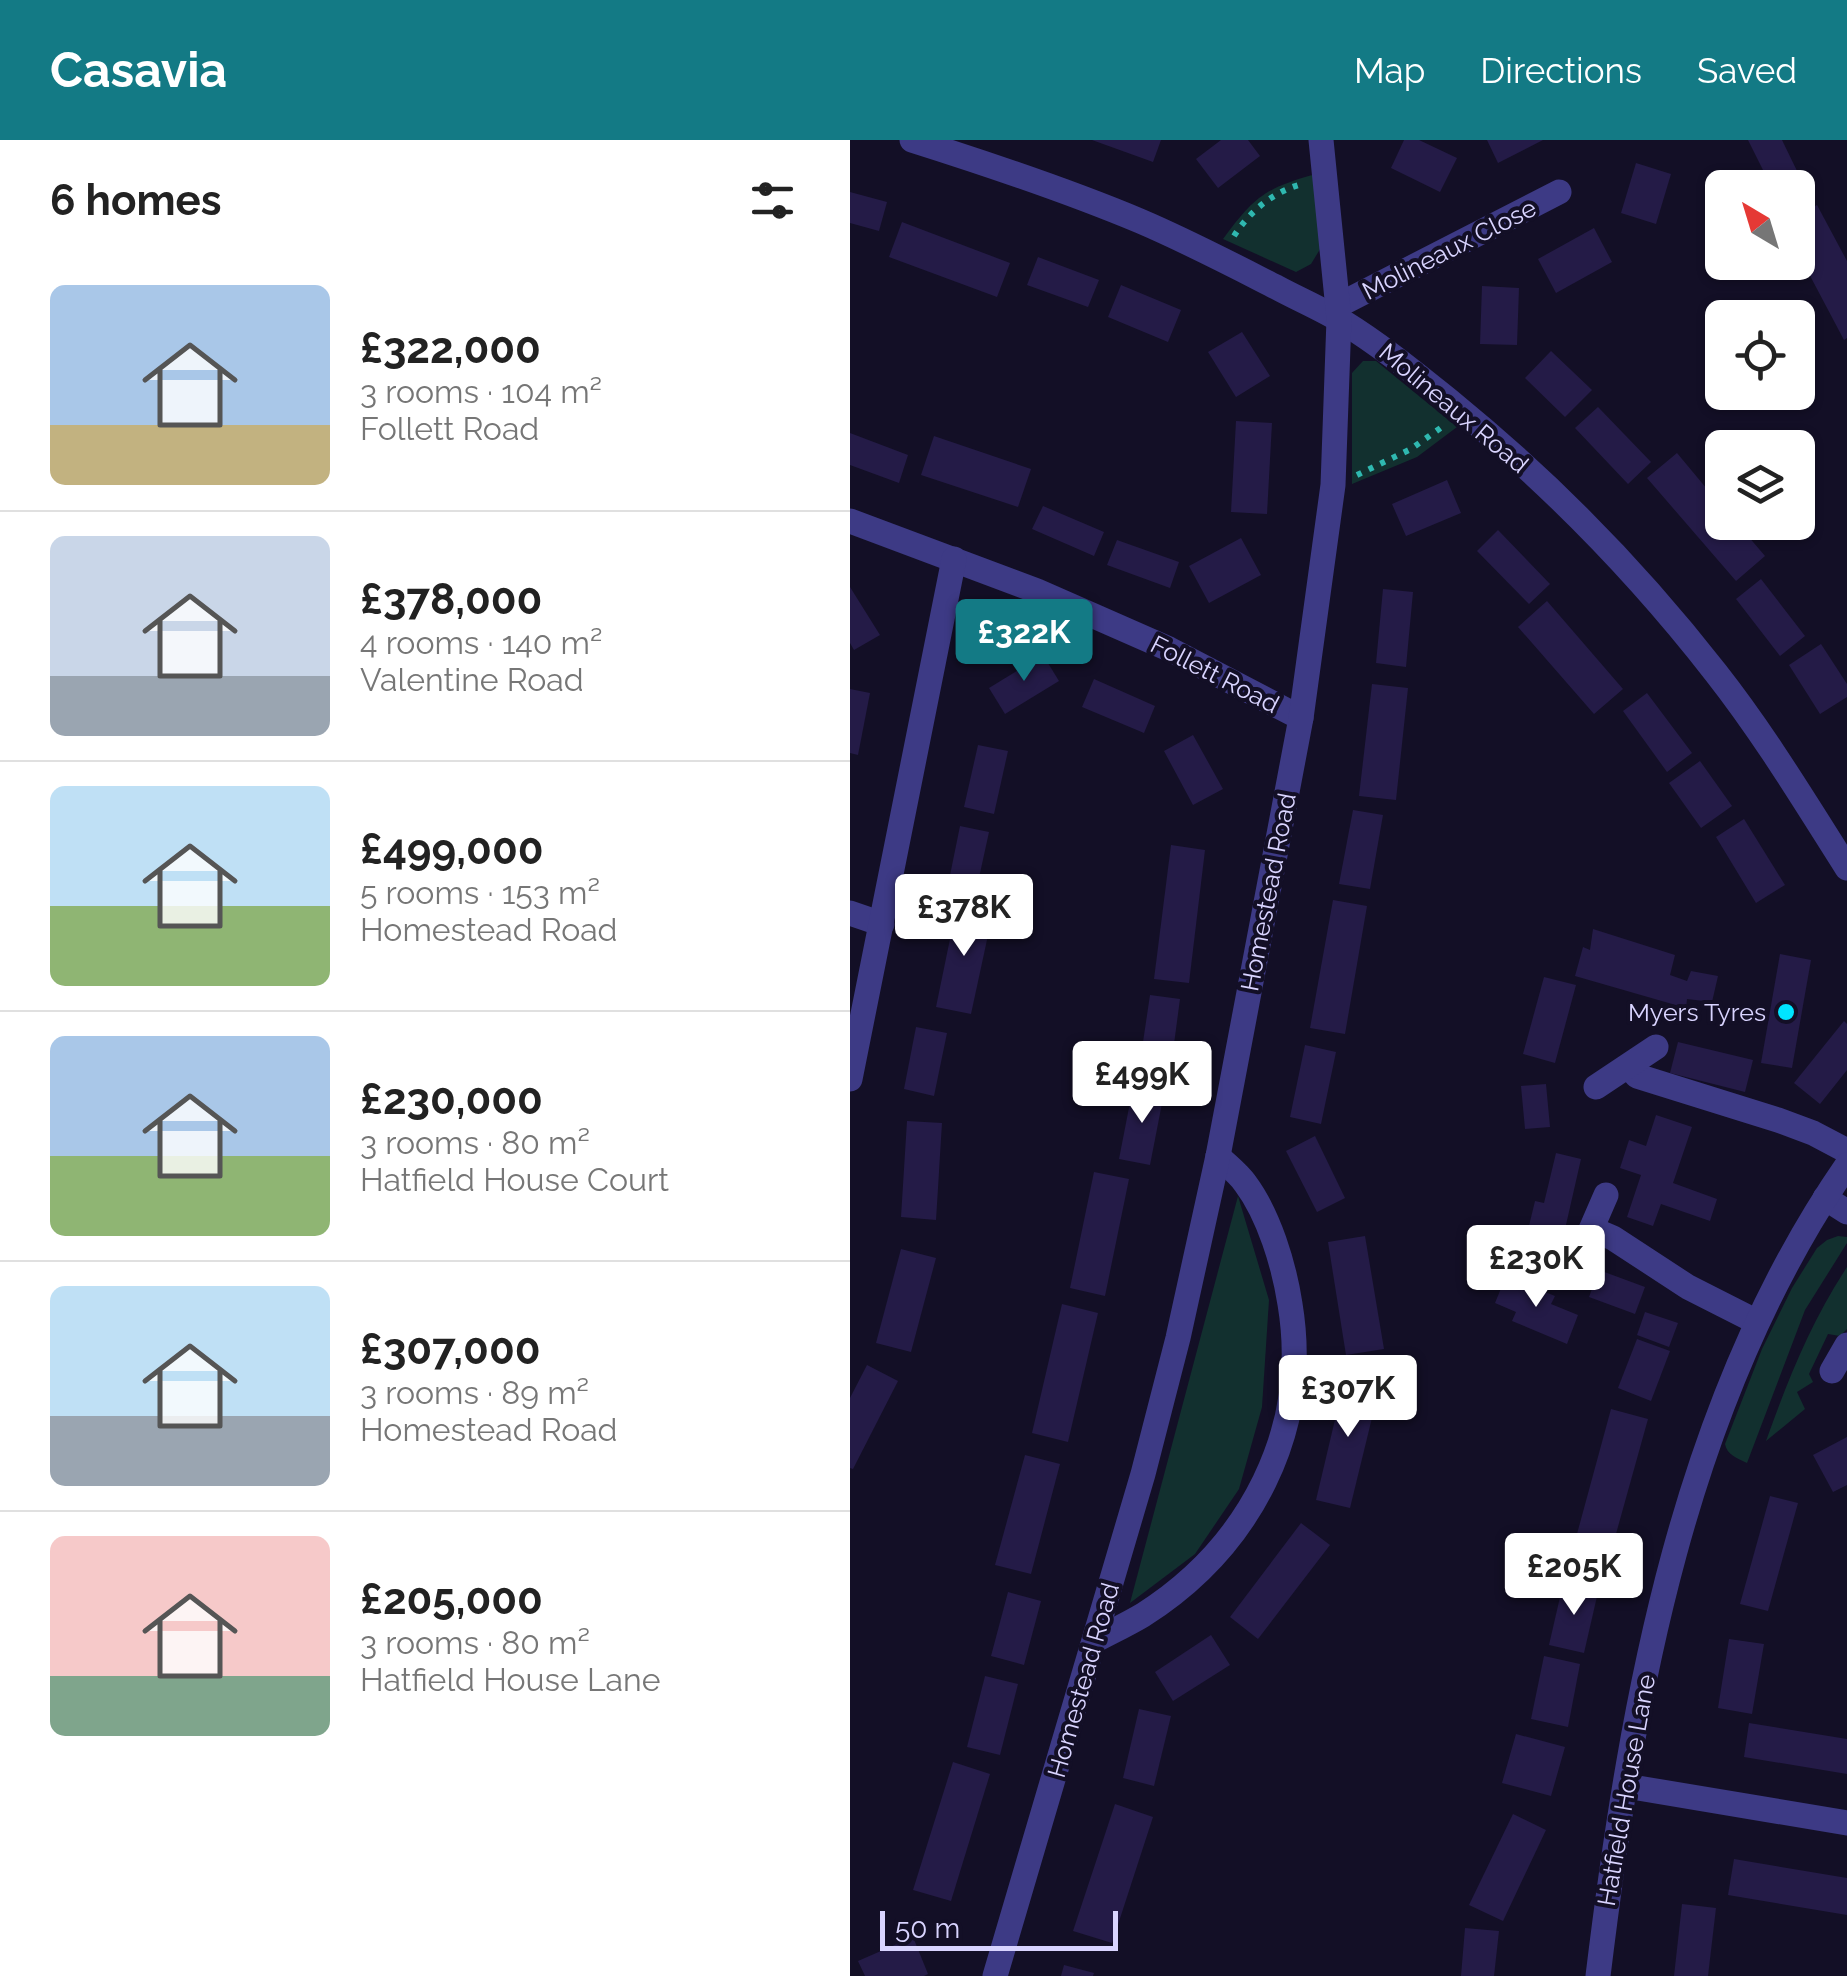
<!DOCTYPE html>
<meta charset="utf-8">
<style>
body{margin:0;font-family:Raleway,sans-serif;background:#f2f2f2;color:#222;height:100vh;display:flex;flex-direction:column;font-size:38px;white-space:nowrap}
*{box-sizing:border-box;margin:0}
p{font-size:32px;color:#767676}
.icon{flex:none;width:55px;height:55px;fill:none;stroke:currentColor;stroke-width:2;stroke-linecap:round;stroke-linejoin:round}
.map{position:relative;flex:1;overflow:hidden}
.panel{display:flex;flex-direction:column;background:#fff;width:850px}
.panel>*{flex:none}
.needle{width:65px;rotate:322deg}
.buttons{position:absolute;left:855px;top:30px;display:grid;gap:20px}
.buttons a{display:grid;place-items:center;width:110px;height:110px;border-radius:15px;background:#fff;box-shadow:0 2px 8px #0004;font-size:50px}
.scale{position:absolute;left:30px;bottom:25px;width:238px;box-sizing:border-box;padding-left:10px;border:5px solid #d9d4ff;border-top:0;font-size:28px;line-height:35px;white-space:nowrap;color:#d9d4ff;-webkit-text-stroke:8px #130f26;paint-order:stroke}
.price{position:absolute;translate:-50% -85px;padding:0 22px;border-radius:10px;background:#fff;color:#222;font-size:32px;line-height:65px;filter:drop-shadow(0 2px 5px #0008)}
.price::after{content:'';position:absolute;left:50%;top:60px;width:30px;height:22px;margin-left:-15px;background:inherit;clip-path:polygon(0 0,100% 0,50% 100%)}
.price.on{background:#137a85;color:#fff}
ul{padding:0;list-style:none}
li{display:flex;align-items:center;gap:30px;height:250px;padding:0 50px}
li+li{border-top:2px solid #e0e0e0}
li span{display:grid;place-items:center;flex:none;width:280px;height:200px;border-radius:15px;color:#555}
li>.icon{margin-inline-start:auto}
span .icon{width:120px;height:120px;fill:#fffc;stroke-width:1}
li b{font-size:42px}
h2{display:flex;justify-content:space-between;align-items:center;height:120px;padding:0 50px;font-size:42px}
header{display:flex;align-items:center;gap:60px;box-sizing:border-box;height:140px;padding:0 50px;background:#137a85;color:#fff}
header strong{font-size:48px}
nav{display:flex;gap:55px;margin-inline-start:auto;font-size:35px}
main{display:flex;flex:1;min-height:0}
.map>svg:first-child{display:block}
.green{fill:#12302f}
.building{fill:#241b47}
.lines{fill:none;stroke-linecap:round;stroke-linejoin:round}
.path{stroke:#2fb8b0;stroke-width:6;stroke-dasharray:5 8;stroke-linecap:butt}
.minor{stroke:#3d3a85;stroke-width:25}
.poi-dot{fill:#00e5ff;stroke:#130f26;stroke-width:4}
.labels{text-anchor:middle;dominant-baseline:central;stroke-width:8;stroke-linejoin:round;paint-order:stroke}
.street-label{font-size:25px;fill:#d9d4ff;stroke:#130f26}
.poi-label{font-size:25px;fill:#d9d4ff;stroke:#130f26;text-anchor:end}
</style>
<header>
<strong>Casavia</strong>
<nav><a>Map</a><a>Directions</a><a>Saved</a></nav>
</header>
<main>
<section class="panel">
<h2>6 homes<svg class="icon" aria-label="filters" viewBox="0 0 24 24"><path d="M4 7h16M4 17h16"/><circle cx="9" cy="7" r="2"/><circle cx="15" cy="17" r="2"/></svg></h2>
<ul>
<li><span style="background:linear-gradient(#a9c7e8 70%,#c2b280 0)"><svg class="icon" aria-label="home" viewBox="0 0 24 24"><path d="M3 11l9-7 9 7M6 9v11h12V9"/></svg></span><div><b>£322,000</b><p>3 rooms · 104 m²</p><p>Follett Road</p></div></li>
<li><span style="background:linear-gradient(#c9d6e8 70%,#9aa5b1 0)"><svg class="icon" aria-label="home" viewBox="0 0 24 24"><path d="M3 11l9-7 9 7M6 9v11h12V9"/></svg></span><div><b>£378,000</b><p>4 rooms · 140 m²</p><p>Valentine Road</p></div></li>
<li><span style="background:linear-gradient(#bfe0f5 60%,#8fb573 0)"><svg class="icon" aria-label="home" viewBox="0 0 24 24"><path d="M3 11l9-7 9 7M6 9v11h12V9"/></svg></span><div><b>£499,000</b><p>5 rooms · 153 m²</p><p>Homestead Road</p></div></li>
<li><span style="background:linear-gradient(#a9c7e8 60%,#8fb573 0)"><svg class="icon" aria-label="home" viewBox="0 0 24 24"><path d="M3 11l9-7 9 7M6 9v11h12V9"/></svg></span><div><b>£230,000</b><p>3 rooms · 80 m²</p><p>Hatfield House Court</p></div></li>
<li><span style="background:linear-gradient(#bfe0f5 65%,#9aa5b1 0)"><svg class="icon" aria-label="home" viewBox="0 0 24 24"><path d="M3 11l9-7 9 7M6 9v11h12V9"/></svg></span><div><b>£307,000</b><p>3 rooms · 89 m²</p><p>Homestead Road</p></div></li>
<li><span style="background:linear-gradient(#f6c9c9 70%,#7fa58c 0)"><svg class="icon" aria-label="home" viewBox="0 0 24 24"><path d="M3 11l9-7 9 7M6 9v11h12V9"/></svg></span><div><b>£205,000</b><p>3 rooms · 80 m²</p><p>Hatfield House Lane</p></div></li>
</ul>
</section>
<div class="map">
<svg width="997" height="1836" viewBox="0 0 997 1836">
<rect width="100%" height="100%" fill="#130f26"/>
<g class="green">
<path d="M 466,34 L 472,106 L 461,124 L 446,132 L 373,99 C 404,57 415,48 466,34 Z"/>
<path d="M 513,221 L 526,221 L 607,287 L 567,317 L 502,344 L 502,233 Z"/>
<path d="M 388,1056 L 419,1160 L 412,1267 L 389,1349 L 345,1414 L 280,1463 Z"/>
<path d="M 988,1096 L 997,1097 L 997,1103 L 955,1170 L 897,1323 C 887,1318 877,1315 875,1304 L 912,1209 L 942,1148 L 967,1108 L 977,1100 Z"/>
<path d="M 997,1127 L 997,1189 L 990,1196 L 978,1194 L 959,1234 L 963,1242 L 947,1252 L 955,1269 L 916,1301 C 939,1237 960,1184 997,1127 Z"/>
</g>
<g class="building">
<path d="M 242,0 L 311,0 L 303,22 Z"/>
<path d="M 371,0 L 398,0 L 410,16 L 368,48 L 346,19 Z"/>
<path d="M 554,0 L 569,0 L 607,18 L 590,52 L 541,28 Z"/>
<path d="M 637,0 L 693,0 L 648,23 Z"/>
<path d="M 898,0 L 932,0 L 949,35 L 922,48 Z"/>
<path d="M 786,23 L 821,34 L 806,84 L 771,73 Z"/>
<path d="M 0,52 L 37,62 L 29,91 L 0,83 Z"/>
<path d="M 967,65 L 997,121 L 997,198 L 994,200 L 948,113 L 948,76 Z"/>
<path d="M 52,82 L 160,123 L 147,157 L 39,117 Z"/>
<path d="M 744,88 L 762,122 L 706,153 L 688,119 Z"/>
<path d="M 188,117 L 249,140 L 238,167 L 177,145 Z"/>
<path d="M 271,145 L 331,170 L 318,202 L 258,177 Z"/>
<path d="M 632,146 L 669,148 L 667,205 L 630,204 Z"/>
<path d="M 392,192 L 420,236 L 386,257 L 358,212 Z"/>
<path d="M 701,211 L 742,250 L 715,277 L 675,238 Z"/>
<path d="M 748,267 L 801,322 L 778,344 L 725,288 Z"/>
<path d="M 386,281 L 422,283 L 417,374 L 381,372 Z"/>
<path d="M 0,293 L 58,315 L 49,343 L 0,325 Z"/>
<path d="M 84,296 L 181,329 L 168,367 L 71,335 Z"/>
<path d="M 827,313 L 872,367 L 872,382 L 886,382 L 915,416 L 886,441 L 797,338 Z"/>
<path d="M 597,340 L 611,373 L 556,396 L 542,364 Z"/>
<path d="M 193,366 L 254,392 L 244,416 L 182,389 Z"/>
<path d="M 648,390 L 700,444 L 679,464 L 627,411 Z"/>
<path d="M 391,398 L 411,435 L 359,463 L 339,426 Z"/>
<path d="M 267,400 L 329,422 L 320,448 L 257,425 Z"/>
<path d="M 911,439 L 955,496 L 930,516 L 886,459 Z"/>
<path d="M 0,447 L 30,495 L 4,510 L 0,503 Z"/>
<path d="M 533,449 L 563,452 L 556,527 L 526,523 Z"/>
<path d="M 697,461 L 773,549 L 744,574 L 668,487 Z"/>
<path d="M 971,504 L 997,544 L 997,557 L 970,574 L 939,525 Z"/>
<path d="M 193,515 L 209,541 L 155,574 L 139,548 Z"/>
<path d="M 244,539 L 305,566 L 294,593 L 232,567 Z"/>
<path d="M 522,544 L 558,548 L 546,660 L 509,656 Z"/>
<path d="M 0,549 L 20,553 L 8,615 L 0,613 Z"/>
<path d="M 797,553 L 842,613 L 817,632 L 773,571 Z"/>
<path d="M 343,595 L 373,649 L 343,665 L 314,611 Z"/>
<path d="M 128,605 L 158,611 L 144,674 L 114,667 Z"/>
<path d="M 850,621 L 882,666 L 851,688 L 819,643 Z"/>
<path d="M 503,670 L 533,675 L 520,749 L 489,744 Z"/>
<path d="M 894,679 L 935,745 L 906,763 L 866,697 Z"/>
<path d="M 110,686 L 139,692 L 125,756 L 97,750 Z"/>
<path d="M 321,705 L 355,710 L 339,843 L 304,839 Z"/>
<path d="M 483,760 L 517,766 L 495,894 L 460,888 Z"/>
<path d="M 107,765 L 143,772 L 121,874 L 86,867 Z"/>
<path d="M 743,789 L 825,815 L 820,835 L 837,841 L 841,831 L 868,836 L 862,862 L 837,859 L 836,868 L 725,836 L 733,807 L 740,810 Z"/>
<path d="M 930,814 L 961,820 L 942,928 L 911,923 Z"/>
<path d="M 694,837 L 726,845 L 705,923 L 673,914 Z"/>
<path d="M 300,855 L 330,859 L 320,934 L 289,929 Z"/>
<path d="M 994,881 L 997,884 L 997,930 L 970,964 L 944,943 Z"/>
<path d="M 66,887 L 97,893 L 84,956 L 54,949 Z"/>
<path d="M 828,902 L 903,920 L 895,952 L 820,933 Z"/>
<path d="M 455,905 L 486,912 L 471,984 L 440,977 Z"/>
<path d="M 696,944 L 700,987 L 675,989 L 671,946 Z"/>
<path d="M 283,947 L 314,953 L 300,1025 L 269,1019 Z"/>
<path d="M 806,975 L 842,987 L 823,1043 L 867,1059 L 860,1081 L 811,1064 L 803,1086 L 777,1077 L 791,1035 L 770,1028 L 779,1000 L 796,1006 Z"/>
<path d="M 57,981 L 92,983 L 86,1080 L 51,1077 Z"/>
<path d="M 465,996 L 495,1058 L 467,1072 L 436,1011 Z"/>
<path d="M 706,1013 L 731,1019 L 713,1098 L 678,1090 L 685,1061 L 694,1063 Z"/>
<path d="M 244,1032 L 279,1039 L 255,1156 L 220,1148 Z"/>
<path d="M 646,1085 L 677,1092 L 673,1112 L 665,1111 L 662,1123 L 640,1118 Z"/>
<path d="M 515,1096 L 534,1209 L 496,1215 L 478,1102 Z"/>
<path d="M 51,1109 L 86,1118 L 61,1212 L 26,1203 Z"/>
<path d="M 749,1130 L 795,1147 L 785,1174 L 739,1157 Z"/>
<path d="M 656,1136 L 705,1156 L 701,1164 L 728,1175 L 717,1204 L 662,1181 L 666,1172 L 645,1163 Z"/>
<path d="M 212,1164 L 248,1173 L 218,1302 L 182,1293 Z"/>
<path d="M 795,1172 L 828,1183 L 819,1207 L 787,1195 Z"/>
<path d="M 787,1199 L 820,1211 L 801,1261 L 768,1248 Z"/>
<path d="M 17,1225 L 48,1241 L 3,1329 L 0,1328 L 0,1258 Z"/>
<path d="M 496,1233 L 531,1241 L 500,1368 L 466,1360 Z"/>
<path d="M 761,1269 L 798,1279 L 754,1437 L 718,1427 Z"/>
<path d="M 997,1297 L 997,1345 L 983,1352 L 963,1315 Z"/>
<path d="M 175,1315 L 210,1324 L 181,1434 L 145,1425 Z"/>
<path d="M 920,1356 L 948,1363 L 918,1471 L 890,1464 Z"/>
<path d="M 451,1383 L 480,1405 L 408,1499 L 380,1477 Z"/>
<path d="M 713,1444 L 748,1452 L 734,1513 L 699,1505 Z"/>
<path d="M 158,1452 L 191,1461 L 174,1525 L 141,1516 Z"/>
<path d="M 361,1495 L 380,1525 L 323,1561 L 305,1532 Z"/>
<path d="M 879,1499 L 914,1504 L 902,1574 L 868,1568 Z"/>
<path d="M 694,1516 L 730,1524 L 718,1587 L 681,1579 Z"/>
<path d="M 135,1536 L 168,1544 L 150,1615 L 117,1607 Z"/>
<path d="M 289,1569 L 321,1576 L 304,1646 L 273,1638 Z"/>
<path d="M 899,1583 L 997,1599 L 997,1634 L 894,1617 Z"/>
<path d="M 666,1594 L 715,1607 L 701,1656 L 652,1643 Z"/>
<path d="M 103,1622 L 140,1634 L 101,1761 L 63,1750 Z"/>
<path d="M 265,1664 L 303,1677 L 262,1803 L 223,1791 Z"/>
<path d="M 663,1674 L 696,1690 L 653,1781 L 619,1765 Z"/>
<path d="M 884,1719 L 997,1738 L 997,1775 L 878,1755 Z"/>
<path d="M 832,1764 L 866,1768 L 858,1836 L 824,1836 Z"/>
<path d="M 615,1788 L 649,1791 L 644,1836 L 611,1836 Z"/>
<path d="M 63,1797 L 78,1834 L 74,1836 L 15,1836 L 8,1821 Z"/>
<path d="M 214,1825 L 244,1833 L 243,1836 L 211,1836 Z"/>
</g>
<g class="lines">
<g class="path">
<path d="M 384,96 C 400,71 423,52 452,44"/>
<path d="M 507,335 L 561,309 L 592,287"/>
</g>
<g class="minor">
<path d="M 62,0 C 138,24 216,50 290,81 C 337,101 381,124 426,147 C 448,159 472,169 493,182 C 532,206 567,235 602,263 C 700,343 789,434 866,533 C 914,594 955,662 997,728"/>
<path d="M 489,165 L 709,52"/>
<path d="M 0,381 L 187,451 L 319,509 L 451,578"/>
<path d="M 0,773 L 32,784"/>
<path d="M 779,927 L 787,936 L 928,980 L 963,993 L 997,1011"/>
<path d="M 0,939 L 104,419"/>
<path d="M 746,947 L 806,907"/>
<path d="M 975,1058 L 997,1072"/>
<path d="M 742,1089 L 763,1098 L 838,1147 L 907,1182"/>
<path d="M 700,1111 L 723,1114 L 733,1108 L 756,1055"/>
<path d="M 982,1231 L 997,1205"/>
<path d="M 246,1500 C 261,1492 278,1484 293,1475 C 400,1407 461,1290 440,1164 C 434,1125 419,1075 395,1043 C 388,1033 377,1025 368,1016"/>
<path d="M 776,1646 L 997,1683"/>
<path d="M 145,1836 L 293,1334 L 328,1198 L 368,1016 L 451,578 L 483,345 L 489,179 L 471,0"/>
<path d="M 748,1836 C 782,1557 834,1261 997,1025"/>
</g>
</g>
<circle class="poi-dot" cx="936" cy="872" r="10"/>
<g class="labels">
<g class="street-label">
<text transform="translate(599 109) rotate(-27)">Molineaux Close</text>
<text transform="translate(604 268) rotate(40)">Molineaux Road</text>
<text transform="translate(365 534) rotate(27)">Follett Road</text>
<text transform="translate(418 752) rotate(-79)">Homestead Road</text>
<text transform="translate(233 1540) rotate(-74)">Homestead Road</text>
<text transform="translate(776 1650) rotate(-80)">Hatfield House Lane</text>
</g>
<g class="poi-label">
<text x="916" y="872">Myers Tyres</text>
</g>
</g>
</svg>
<div class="buttons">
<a><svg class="needle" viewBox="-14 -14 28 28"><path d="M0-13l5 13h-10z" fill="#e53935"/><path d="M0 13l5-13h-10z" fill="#767676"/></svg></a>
<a><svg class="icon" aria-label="locate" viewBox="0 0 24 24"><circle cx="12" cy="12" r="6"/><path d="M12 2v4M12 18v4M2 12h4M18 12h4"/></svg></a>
<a><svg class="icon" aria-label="layers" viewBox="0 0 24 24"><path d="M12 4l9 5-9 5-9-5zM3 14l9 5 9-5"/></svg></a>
</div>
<div class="scale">50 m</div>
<b class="price on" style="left:174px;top:544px">£322K</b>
<b class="price" style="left:114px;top:819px">£378K</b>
<b class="price" style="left:292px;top:986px">£499K</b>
<b class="price" style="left:686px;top:1170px">£230K</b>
<b class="price" style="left:498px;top:1300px">£307K</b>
<b class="price" style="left:724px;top:1478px">£205K</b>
</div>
</main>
